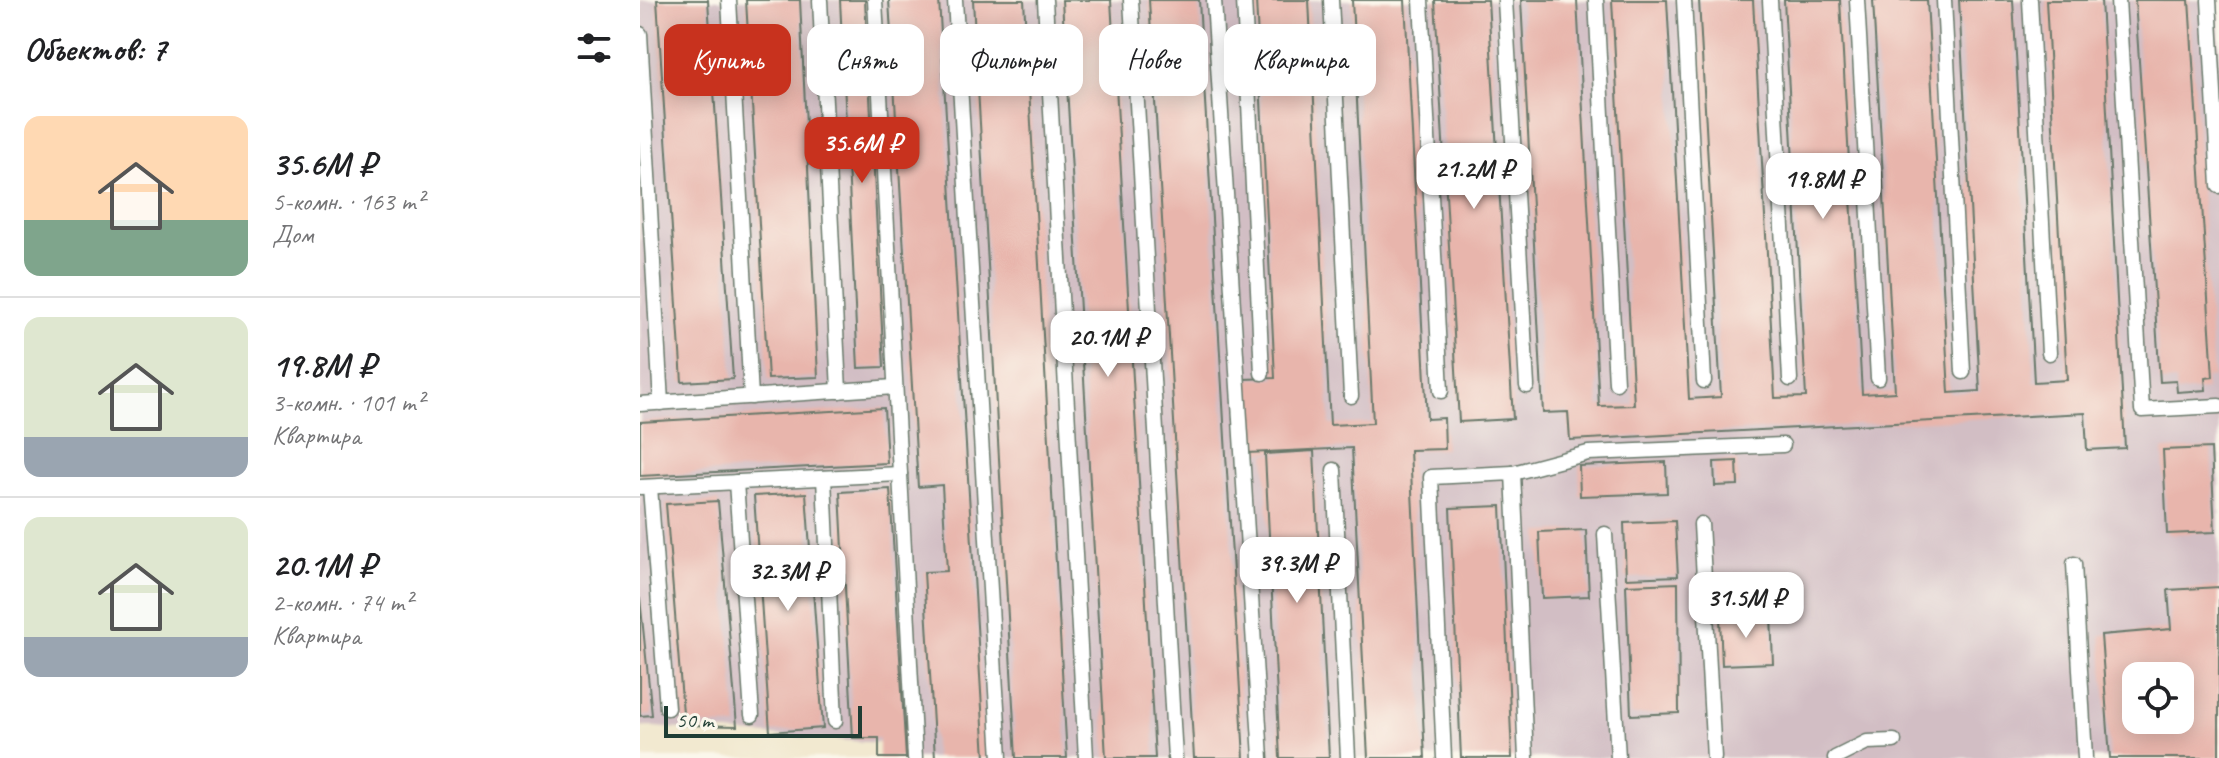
<!DOCTYPE html>
<html lang="ru">
<meta charset="utf-8">
<style>
body{margin:0;font-family:Caveat,sans-serif;background:#f6f6f6;color:#202124;height:100vh;display:flex;flex-direction:column;font-size:30px;white-space:nowrap}
*{box-sizing:border-box;margin:0}
p{font-size:26px;color:#757577}
.icon{flex:none;width:44px;height:44px;fill:none;stroke:currentColor;stroke-width:2;stroke-linecap:round;stroke-linejoin:round}
.map{position:relative;flex:1;overflow:hidden}
.side{display:flex;flex-direction:column;background:#fff;width:640px}
.side>*{flex:none}
.guide{position:absolute;left:24px;top:24px;width:760px;height:72px;display:flex;gap:16px}
.fabs{position:absolute;left:1482px;top:662px;display:grid;gap:16px}
.fabs a{display:grid;place-items:center;width:72px;height:72px;border-radius:16px;background:#fff;box-shadow:0 4px 20px #0003;font-size:40px}
.scale{position:absolute;left:24px;bottom:20px;width:198px;box-sizing:border-box;padding-left:8px;border:4px solid #1f3d34;border-top:0;font-size:22px;line-height:28px;white-space:nowrap;color:#1f3d34;-webkit-text-stroke:6px #fbf7ec;paint-order:stroke}
.price{position:absolute;translate:-50% -68px;padding:0 18px;border-radius:16px;background:#fff;color:#222;font-size:26px;line-height:52px;filter:drop-shadow(0 2px 4px #0008)}
.price::after{content:'';position:absolute;left:50%;top:48px;width:24px;height:18px;margin-left:-12px;background:inherit;clip-path:polygon(0 0,100% 0,50% 100%)}
.price.current{background:#c8321e;color:#fff}
ul{padding:0;list-style:none}
li{display:flex;align-items:center;gap:24px;height:200px;padding:0 24px}
li+li{border-top:2px solid #e0e0e0}
li span{display:grid;place-items:center;flex:none;width:224px;height:160px;border-radius:16px;color:#555}
li>.icon{margin-inline-start:auto}
span .icon{width:96px;height:96px;fill:#fffc;stroke-width:1}
li b{font-size:34px}
h2{display:flex;justify-content:space-between;align-items:center;height:96px;padding:0 24px;font-size:34px}
.tag{padding:0 28px;border-radius:16px;background:#fff;box-shadow:0 4px 20px #0003;font-size:28px;line-height:72px}
.tag.current{background:#c8321e;color:#fff}
main{display:flex;flex:1;min-height:0}
.map>svg:first-child{display:block}
.industrial{fill:#d2bec4;fill-rule:evenodd}
.building{fill:#e8b5ac;fill-rule:evenodd}
.lines{fill:none;stroke-linecap:round;stroke-linejoin:round}
.lane-casing{stroke:#69796b;stroke-width:17}
.lane{stroke:#fff;stroke-width:14}
</style>
<main>
<section class="side">
<h2>Объектов: 7<svg class="icon" aria-label="filters" viewBox="0 0 24 24"><path d="M4 7h16M4 17h16"/><circle cx="9" cy="7" r="2"/><circle cx="15" cy="17" r="2"/></svg></h2>
<ul>
<li><span style="background:linear-gradient(#ffd9b3 65%,#7fa58c 0)"><svg class="icon" aria-label="home" viewBox="0 0 24 24"><path d="M3 11l9-7 9 7M6 9v11h12V9"/></svg></span><div><b>35.6M ₽</b><p>5-комн. · 163 m²</p><p>Дом</p></div></li>
<li><span style="background:linear-gradient(#dfe7d0 75%,#9aa5b1 0)"><svg class="icon" aria-label="home" viewBox="0 0 24 24"><path d="M3 11l9-7 9 7M6 9v11h12V9"/></svg></span><div><b>19.8M ₽</b><p>3-комн. · 101 m²</p><p>Квартира</p></div></li>
<li><span style="background:linear-gradient(#dfe7d0 75%,#9aa5b1 0)"><svg class="icon" aria-label="home" viewBox="0 0 24 24"><path d="M3 11l9-7 9 7M6 9v11h12V9"/></svg></span><div><b>20.1M ₽</b><p>2-комн. · 74 m²</p><p>Квартира</p></div></li>
</ul>
</section>
<div class="map">
<svg width="1579" height="758" viewBox="0 0 1579 758">
<rect width="100%" height="100%" fill="#fbf7ec"/>
<filter id="ink" filterUnits="userSpaceOnUse"><feTurbulence type="fractalNoise" baseFrequency=".0125" numOctaves="2"/><feDisplacementMap in="SourceGraphic" scale="16" xChannelSelector="R" yChannelSelector="G"/><feConvolveMatrix kernelMatrix="1 2 1 2 8 2 1 2 1" color-interpolation-filters="sRGB"/></filter>
<filter id="wash" filterUnits="userSpaceOnUse"><feTurbulence type="fractalNoise" baseFrequency=".006" numOctaves="4" result="noise"/><feDisplacementMap in="SourceGraphic" scale="32" xChannelSelector="R" yChannelSelector="G"/><feGaussianBlur stdDeviation="1.8" result="paint"/><feColorMatrix in="noise" values="0 0 0 0 0 0 0 0 0 0 0 0 0 0 0 0 0 1.4 0 .05"/><feComposite in="paint" operator="in"/></filter>
<g filter="url(#wash)">
<rect width="100%" height="100%" fill="#f2e9d0"/>
<path class="industrial" d="M 0,0 L 1579,0 L 1579,758 L 241,758 L 241,743 L 0,726 ZM 1496,676 L 1540,676 L 1540,720 L 1496,720 Z"/>
<g id="blocks">
<g class="building">
<path d="M 17,0 L 68,0 L 93,379 L 42,382 Z"/>
<path d="M 106,0 L 160,0 L 178,377 L 128,379 Z"/>
<path d="M 200,0 L 225,0 L 244,367 L 218,368 Z"/>
<path d="M 249,0 L 299,0 L 345,758 L 295,758 L 284,572 L 307,571 L 302,485 L 278,487 Z"/>
<path d="M 333,0 L 384,0 L 427,758 L 376,758 Z"/>
<path d="M 422,0 L 471,0 L 515,758 L 466,758 Z"/>
<path d="M 509,0 L 559,0 L 604,758 L 554,758 Z"/>
<path d="M 616,0 L 669,0 L 690,425 L 733,423 L 712,0 L 765,0 L 787,419 L 804,418 L 805,449 L 770,450 L 785,758 L 728,758 L 712,448 L 607,453 L 603,379 L 635,378 Z"/>
<path d="M 795,0 L 848,0 L 873,419 L 819,422 Z"/>
<path d="M 881,0 L 937,0 L 959,406 L 994,405 L 972,0 L 1027,0 L 1049,399 L 1081,397 L 1059,0 L 1113,0 L 1135,398 L 1166,397 L 1144,0 L 1200,0 L 1222,394 L 1255,392 L 1233,0 L 1287,0 L 1309,393 L 1340,391 L 1319,0 L 1373,0 L 1394,382 L 1427,380 L 1406,0 L 1461,0 L 1485,448 L 1447,450 L 1445,413 L 930,440 L 928,412 L 903,413 Z"/>
<path d="M 1495,0 L 1549,0 L 1573,377 L 1565,378 L 1566,390 L 1537,392 L 1536,381 L 1520,382 Z"/>
<path d="M 244,408 L 247,463 L 0,476 L 0,422 Z"/>
<path d="M 1571,448 L 1575,532 L 1527,534 L 1523,450 Z"/>
<path d="M 674,451 L 689,758 L 640,758 L 625,454 Z"/>
<path d="M 1097,461 L 1098,485 L 1075,486 L 1074,462 Z"/>
<path d="M 1026,462 L 1027,493 L 940,496 L 939,466 Z"/>
<path d="M 250,489 L 266,758 L 239,758 L 239,738 L 213,738 L 200,492 Z"/>
<path d="M 166,493 L 183,728 L 130,732 L 114,496 Z"/>
<path d="M 78,501 L 97,726 L 44,725 L 26,504 Z"/>
<path d="M 861,506 L 872,758 L 821,758 L 810,508 Z"/>
<path d="M 1035,521 L 1038,576 L 986,578 L 984,523 Z"/>
<path d="M 946,530 L 949,596 L 902,598 L 899,532 Z"/>
<path d="M 1038,583 L 1039,713 L 991,715 L 986,585 Z"/>
<path d="M 1579,587 L 1579,758 L 1470,758 L 1461,635 L 1531,629 L 1528,590 ZM 1496,676 L 1540,676 L 1540,720 L 1496,720 Z"/>
<path d="M 0,598 L 12,715 L 0,716 Z"/>
<path d="M 1131,615 L 1133,663 L 1082,665 L 1080,617 Z"/>
</g>
</g>
</g>
<g filter="url(#ink)">
<use href="#blocks" fill-opacity="0" stroke="#69796b" stroke-width="2"/>
<g class="lines">
<defs>
<g id="lane">
<path d="M 89,0 L 111,397"/>
<path d="M 180,0 L 199,391"/>
<path d="M 235,0 L 275,758"/>
<path d="M 315,0 L 360,758"/>
<path d="M 405,0 L 446,758"/>
<path d="M 491,0 L 535,758"/>
<path d="M 574,0 L 621,758"/>
<path d="M 604,0 L 622,373"/>
<path d="M 691,0 L 711,396"/>
<path d="M 781,0 L 801,391"/>
<path d="M 865,0 L 887,386"/>
<path d="M 956,0 L 976,383"/>
<path d="M 1044,0 L 1064,381"/>
<path d="M 1130,0 L 1150,379"/>
<path d="M 1217,0 L 1238,378"/>
<path d="M 1304,0 L 1323,372"/>
<path d="M 1390,0 L 1409,353"/>
<path d="M 1478,0 L 1502,410 L 1579,406"/>
<path d="M 1569,0 L 1579,186"/>
<path d="M 0,34 L 21,403"/>
<path d="M 0,404 L 255,387"/>
<path d="M 694,470 L 708,758"/>
<path d="M 873,473 L 948,453 L 1143,445"/>
<path d="M 184,478 L 195,721"/>
<path d="M 96,482 L 112,715"/>
<path d="M 0,487 L 260,474"/>
<path d="M 10,487 L 27,708"/>
<path d="M 1061,524 L 1074,758"/>
<path d="M 965,534 L 978,758"/>
<path d="M 1434,564 L 1445,758"/>
<path d="M 804,758 L 791,477 L 873,473 L 886,758"/>
<path d="M 1195,758 L 1227,742 L 1254,741"/>
</g>
</defs>
<use href="#lane" class="lane-casing"/>
<use href="#lane" class="lane"/>
</g>
</g>
</svg>
<div class="fabs">
<a><svg class="icon" aria-label="locate" viewBox="0 0 24 24"><circle cx="12" cy="12" r="6"/><path d="M12 2v4M12 18v4M2 12h4M18 12h4"/></svg></a>
</div>
<div class="scale">50 m</div>
<b class="price current" style="left:222px;top:185px">35.6M ₽</b>
<b class="price" style="left:834px;top:211px">21.2M ₽</b>
<b class="price" style="left:1183px;top:221px">19.8M ₽</b>
<b class="price" style="left:468px;top:379px">20.1M ₽</b>
<b class="price" style="left:657px;top:605px">39.3M ₽</b>
<b class="price" style="left:148px;top:613px">32.3M ₽</b>
<b class="price" style="left:1106px;top:640px">31.5M ₽</b>
<div class="guide">
<a class="tag current">Купить</a>
<a class="tag">Снять</a>
<a class="tag">Фильтры</a>
<a class="tag">Новое</a>
<a class="tag">Квартира</a>
</div>
</div>
</main>
